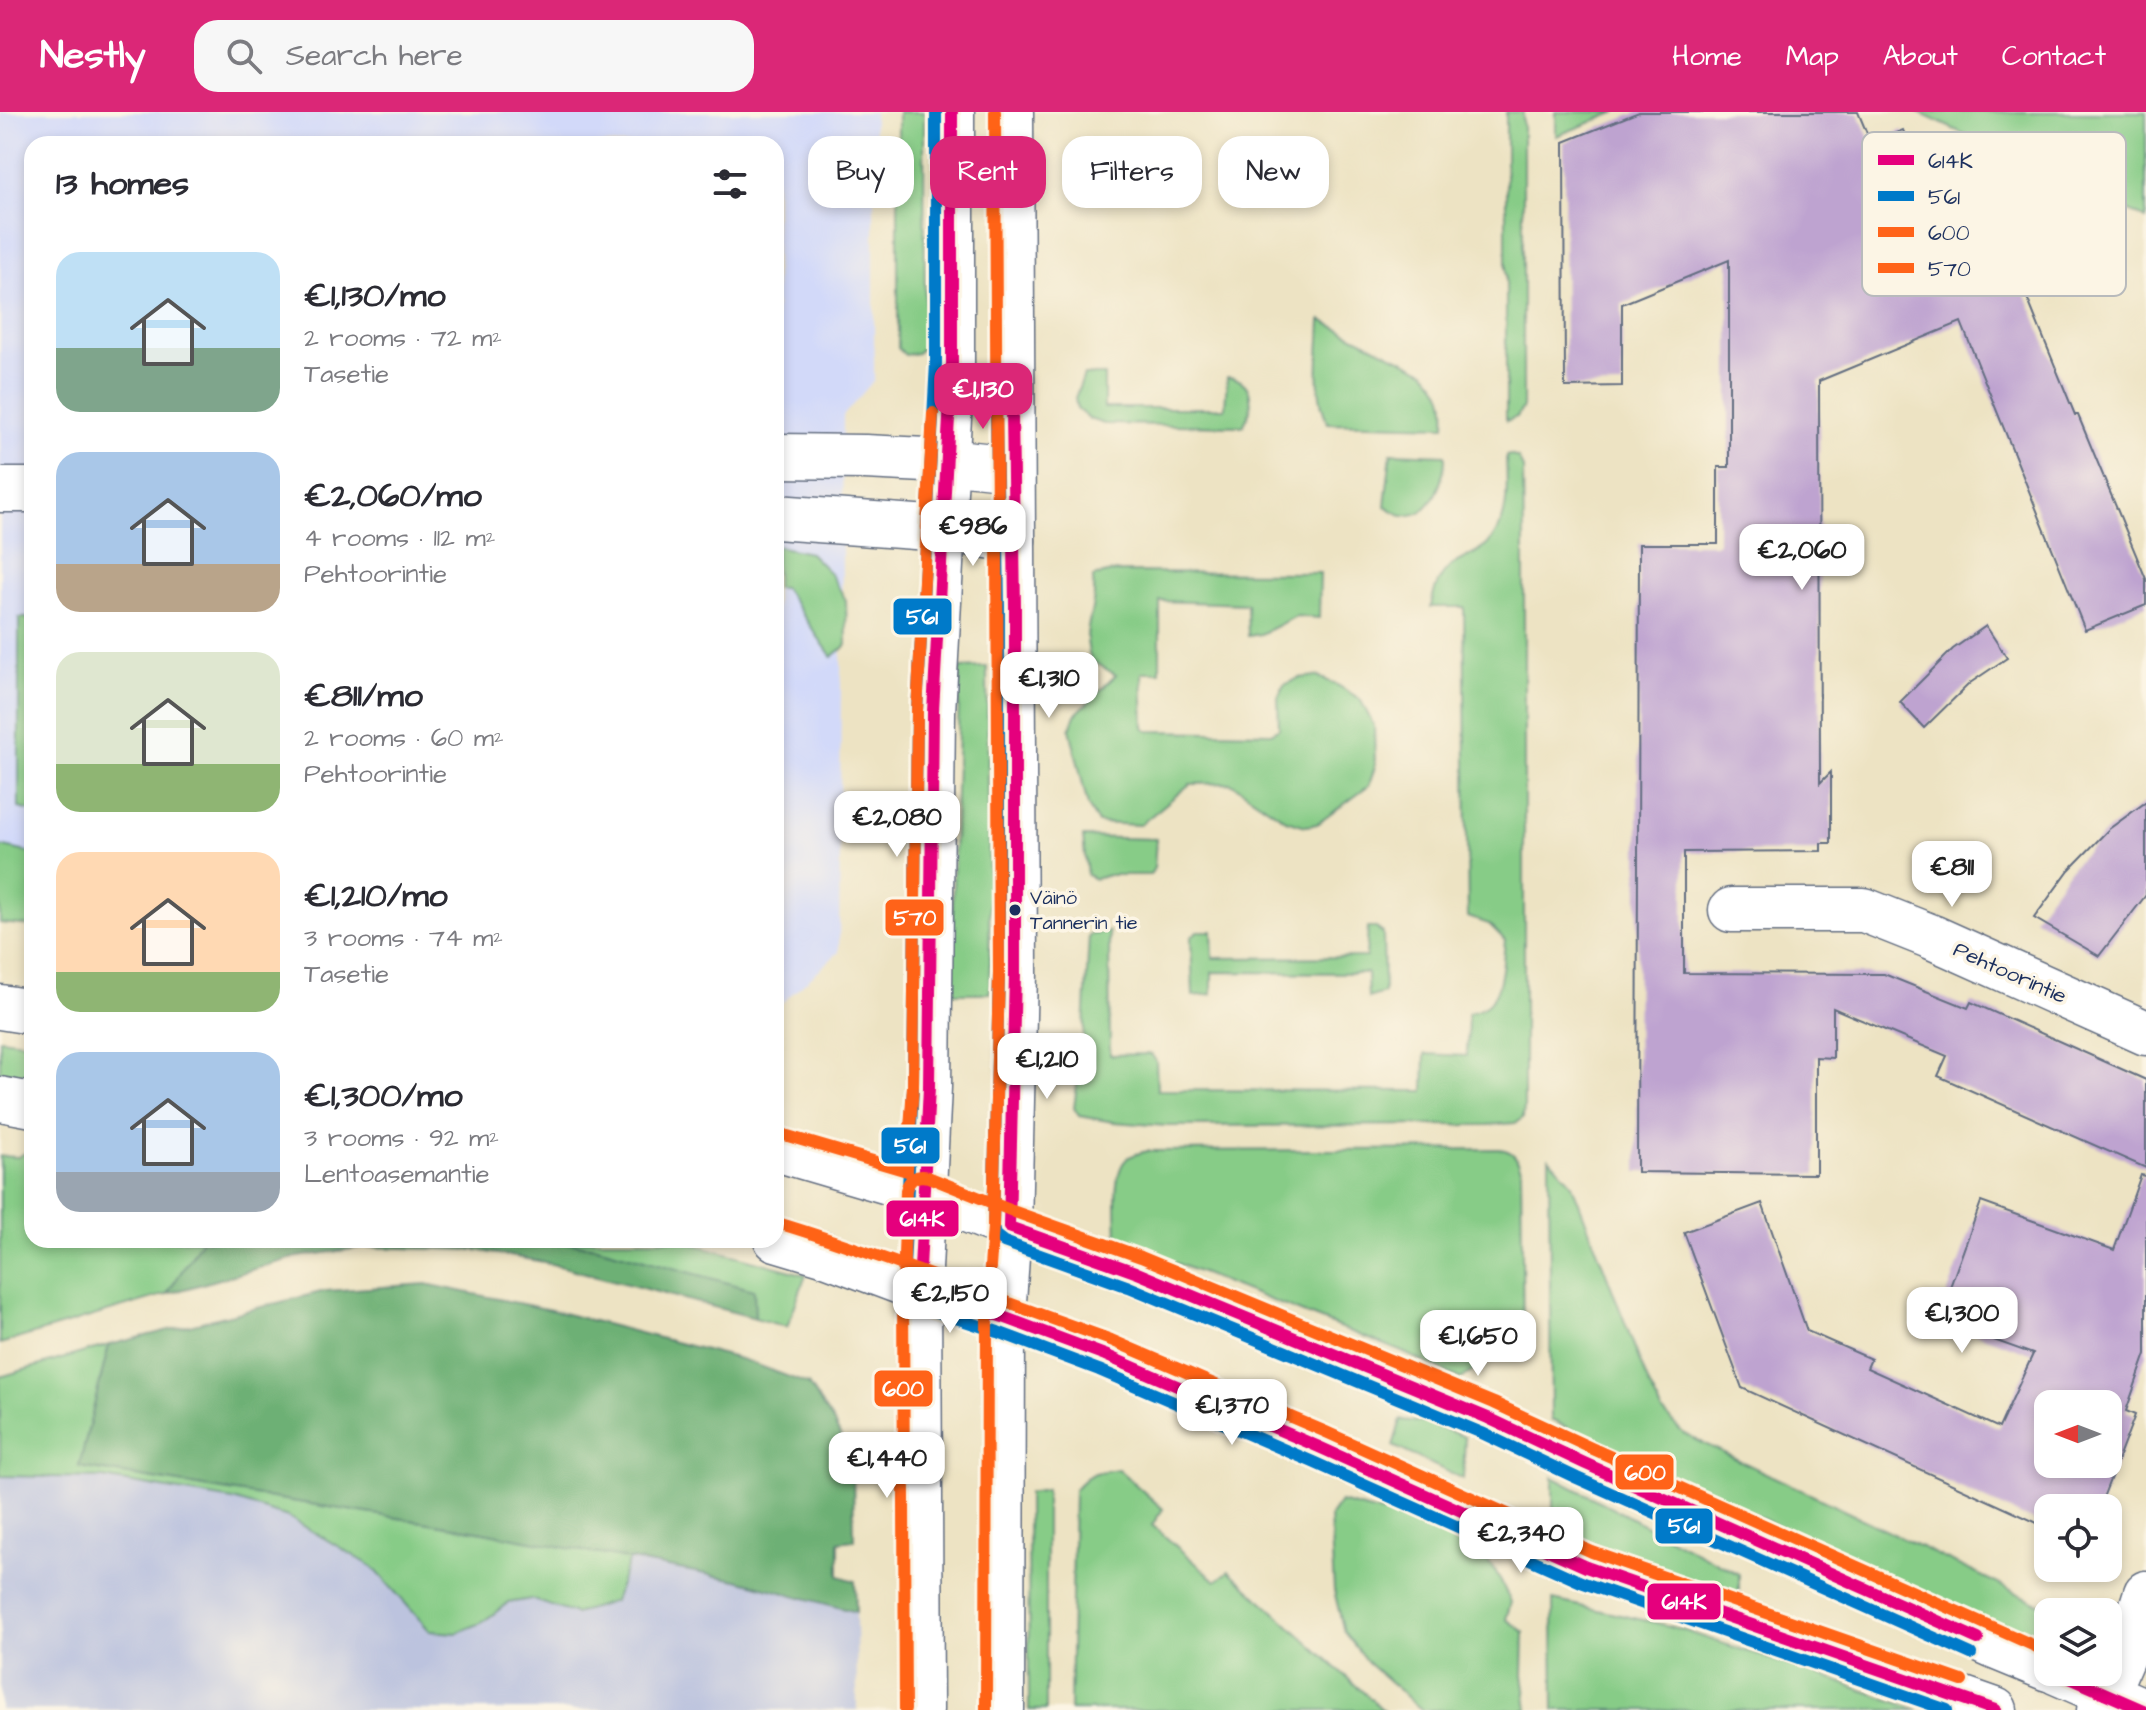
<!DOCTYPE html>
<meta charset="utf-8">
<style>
body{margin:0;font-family:"Architects Daughter",sans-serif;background:#f7f7f7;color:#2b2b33;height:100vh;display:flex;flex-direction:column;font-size:30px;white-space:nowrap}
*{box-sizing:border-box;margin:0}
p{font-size:26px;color:#7c7c81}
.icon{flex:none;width:44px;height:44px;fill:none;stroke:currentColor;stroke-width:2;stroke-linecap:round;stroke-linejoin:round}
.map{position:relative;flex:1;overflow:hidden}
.sheet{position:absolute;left:24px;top:24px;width:760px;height:1112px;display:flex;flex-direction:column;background:#fff;border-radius:24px;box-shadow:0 4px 12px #0003}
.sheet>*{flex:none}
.banner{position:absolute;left:808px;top:24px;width:760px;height:72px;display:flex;gap:16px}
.needle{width:52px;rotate:270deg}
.tools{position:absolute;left:2034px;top:1278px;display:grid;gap:16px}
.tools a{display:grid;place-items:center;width:88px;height:88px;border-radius:16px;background:#fff;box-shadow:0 4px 12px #0003;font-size:40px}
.price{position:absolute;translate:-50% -68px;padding:0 18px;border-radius:16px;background:#fff;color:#222;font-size:26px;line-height:52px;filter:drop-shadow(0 2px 4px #0008)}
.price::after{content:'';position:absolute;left:50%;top:48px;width:24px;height:18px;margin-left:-12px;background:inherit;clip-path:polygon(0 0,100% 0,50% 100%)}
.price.active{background:#db2777;color:#fff}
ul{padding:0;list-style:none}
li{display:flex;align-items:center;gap:24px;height:200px;padding:0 32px}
li span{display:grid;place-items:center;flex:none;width:224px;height:160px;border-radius:24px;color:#555}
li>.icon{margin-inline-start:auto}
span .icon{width:96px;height:96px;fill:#fffc;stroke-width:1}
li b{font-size:34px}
h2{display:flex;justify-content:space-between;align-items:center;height:96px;padding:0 32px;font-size:34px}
.tag{padding:0 28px;border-radius:24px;background:#fff;box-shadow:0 4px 12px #0003;font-size:28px;line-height:72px}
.tag.active{background:#db2777;color:#fff}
header{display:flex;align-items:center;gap:48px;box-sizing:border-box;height:112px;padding:0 40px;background:#db2777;color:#fff}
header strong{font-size:38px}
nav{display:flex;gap:44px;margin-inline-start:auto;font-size:28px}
.search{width:560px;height:72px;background:#f7f7f7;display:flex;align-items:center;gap:20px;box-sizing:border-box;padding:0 28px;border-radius:24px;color:#7c7c81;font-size:30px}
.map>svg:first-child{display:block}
.built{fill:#d2d9f9}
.industrial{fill:#bcc3de}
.green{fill:#87cc87;stroke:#517e72;stroke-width:2}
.forest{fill:#6db074;stroke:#447069;stroke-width:2}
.building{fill:#bea3d0;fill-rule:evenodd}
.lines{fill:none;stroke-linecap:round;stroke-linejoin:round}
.street-casing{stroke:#646e81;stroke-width:47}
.secondary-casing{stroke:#646e81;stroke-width:47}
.primary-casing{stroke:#646e81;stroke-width:47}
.street{stroke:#fff;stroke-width:44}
.secondary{stroke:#fff;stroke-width:44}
.primary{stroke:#fff;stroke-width:44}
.bus-1-casing{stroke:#fcf5e5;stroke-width:18}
.bus-2-casing{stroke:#fcf5e5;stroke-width:18}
.bus-3-casing{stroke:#fcf5e5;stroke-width:18}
.bus-4-casing{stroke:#fcf5e5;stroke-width:18}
.bus-1{stroke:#e5007d;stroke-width:12}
.bus-2{stroke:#007ac9;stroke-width:12}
.bus-3{stroke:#ff6319;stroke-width:12}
.bus-4{stroke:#ff6319;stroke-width:12}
.bus-dot{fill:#1b2f5e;stroke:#fcf5e5;stroke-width:3}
.labels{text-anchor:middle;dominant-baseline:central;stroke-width:7;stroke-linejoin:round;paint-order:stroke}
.bus-label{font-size:20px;fill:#1b2f5e;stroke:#fcf5e5;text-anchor:start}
.street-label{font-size:22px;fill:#1b2f5e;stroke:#fcf5e5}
.key{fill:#fcf5e5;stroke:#b8babc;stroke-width:2}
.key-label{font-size:22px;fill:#1b2f5e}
.line-badge{stroke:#fcf5e5;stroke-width:3}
.badge-label{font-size:22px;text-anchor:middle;font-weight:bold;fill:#fff}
</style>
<header>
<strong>Nestly</strong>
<div class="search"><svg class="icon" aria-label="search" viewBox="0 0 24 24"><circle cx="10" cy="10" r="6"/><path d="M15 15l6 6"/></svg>Search here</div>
<nav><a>Home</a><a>Map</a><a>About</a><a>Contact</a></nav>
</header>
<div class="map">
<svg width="2146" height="1598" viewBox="0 0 2146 1598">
<rect width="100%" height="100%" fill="#fcf5e5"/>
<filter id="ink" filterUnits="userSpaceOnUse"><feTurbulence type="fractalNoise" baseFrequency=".0125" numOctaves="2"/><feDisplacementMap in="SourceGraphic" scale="16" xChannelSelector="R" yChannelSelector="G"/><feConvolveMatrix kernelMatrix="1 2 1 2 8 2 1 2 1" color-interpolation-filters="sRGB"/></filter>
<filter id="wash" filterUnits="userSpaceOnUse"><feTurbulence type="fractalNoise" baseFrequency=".006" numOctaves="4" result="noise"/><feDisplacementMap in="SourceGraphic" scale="32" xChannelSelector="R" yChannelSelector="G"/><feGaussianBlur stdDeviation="1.8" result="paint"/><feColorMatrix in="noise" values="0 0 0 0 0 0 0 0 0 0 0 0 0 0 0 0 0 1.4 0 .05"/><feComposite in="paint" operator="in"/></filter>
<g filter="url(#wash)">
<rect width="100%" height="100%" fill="#ede3c3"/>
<path class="built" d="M 0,0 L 874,0 L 874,268 L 843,304 L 839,840 L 776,896 L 776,32 L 32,32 L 32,809 L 0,807 Z"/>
<path class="industrial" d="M 0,1342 L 473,1418 L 737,1468 L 856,1500 L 857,1598 L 0,1598 Z"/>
<g class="green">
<path d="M 898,0 L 924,0 L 925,233 L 917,241 L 905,243 L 898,236 Z"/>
<path d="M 1506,0 L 1523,0 L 1523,295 L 1517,305 L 1506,309 Z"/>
<path d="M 1556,0 L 1617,0 L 1556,24 Z"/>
<path d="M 1917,0 L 2146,0 L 2146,107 Z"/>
<path d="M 1321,208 L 1425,259 C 1444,279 1447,286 1445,314 L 1328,311 C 1313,281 1320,241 1321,208 Z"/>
<path d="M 1084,263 L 1104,263 L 1104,296 L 1225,296 L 1227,265 C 1255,267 1255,295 1243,314 L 1104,312 L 1089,307 L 1077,297 L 1075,286 Z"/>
<path d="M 1391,341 L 1445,343 C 1446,364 1432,407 1404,403 C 1398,403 1391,397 1385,394 Z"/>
<path d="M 1510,343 L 1518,346 L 1523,356 L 1524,430 L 1524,994 L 1523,1006 L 1515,1011 L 1487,1013 L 1167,1014 L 1114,1010 L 1079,1004 L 1074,996 L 1084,917 L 1089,823 L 1109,820 L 1110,943 L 1151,942 L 1156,949 L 1157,978 L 1424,979 L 1425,942 L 1467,944 L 1468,901 C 1504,896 1502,856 1505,828 L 1489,812 L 1468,805 L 1464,495 L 1431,495 C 1433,479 1440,461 1454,452 C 1465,445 1477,442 1487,433 C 1511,409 1507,375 1506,344 Z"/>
<path d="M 776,434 L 810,441 L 830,461 L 846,488 L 847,533 L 832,545 L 784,476 L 776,476 Z"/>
<path d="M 1111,460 L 1320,461 L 1319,506 L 1296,504 L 1261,522 L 1248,524 L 1247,492 L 1160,489 L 1160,560 L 1142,560 L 1144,616 L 1148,619 L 1271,621 L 1279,616 L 1278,585 L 1284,573 L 1299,566 L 1317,564 L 1337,573 L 1360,587 L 1374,614 L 1375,654 L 1369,674 L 1317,712 L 1306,714 L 1286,708 L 1231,671 L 1190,672 L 1140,713 L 1098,711 L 1088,694 L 1070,617 L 1075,603 L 1116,563 L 1091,548 C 1082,519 1091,511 1094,484 C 1094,478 1093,471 1093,465 Z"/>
<path d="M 19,506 L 32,506 L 32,699 L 19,696 Z"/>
<path d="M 987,555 L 990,881 L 952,881 L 953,773 L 960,556 Z"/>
<path d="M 1083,725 L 1156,727 L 1154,756 L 1150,763 L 1109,763 L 1095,767 L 1087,763 Z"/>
<path d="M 0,734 L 32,741 L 32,814 L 0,811 Z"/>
<path d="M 1368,816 L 1376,816 L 1383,821 L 1384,881 L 1368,886 L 1367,861 L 1212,860 L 1212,882 L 1193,884 L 1191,826 L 1197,819 L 1212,819 L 1213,846 L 1366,845 Z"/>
<path d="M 0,927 L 32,931 L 32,965 L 0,962 Z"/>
<path d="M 32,1037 L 32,1128 L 202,1128 L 167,1182 L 0,1232 L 0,1044 L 18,1045 Z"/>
<path d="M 1500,1037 C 1513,1039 1517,1045 1521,1057 L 1523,1225 L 1461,1267 L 1400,1239 L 1117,1128 C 1117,1108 1111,1058 1128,1046 C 1133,1042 1142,1041 1147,1039 Z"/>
<path d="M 1549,1046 L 1571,1070 L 1649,1273 L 1662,1299 L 1684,1322 L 2057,1500 L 2048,1500 L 2048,1514 L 2036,1518 L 2000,1518 L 1551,1308 Z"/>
<path d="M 550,1128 L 679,1128 L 806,1163 L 787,1215 L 755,1206 L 753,1178 L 597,1135 Z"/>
<path d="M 109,1233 L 79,1355 L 473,1418 L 629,1447 L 614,1489 L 575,1502 L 531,1487 L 508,1491 L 481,1511 L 456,1521 L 430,1519 L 373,1455 L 288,1405 L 233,1388 L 103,1366 L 0,1364 L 0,1265 Z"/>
<path d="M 1401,1308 L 1428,1311 L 1465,1325 L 1463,1367 L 1393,1334 Z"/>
<path d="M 1118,1357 L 1163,1397 L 1152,1413 L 1216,1469 L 1229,1459 L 1383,1598 L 1070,1598 L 1074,1378 C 1089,1360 1095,1360 1118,1357 Z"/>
<path d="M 1553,1365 L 1739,1462 L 1739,1482 L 1695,1471 L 1632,1449 L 1553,1413 Z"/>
<path d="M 1046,1378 L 1046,1598 L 1029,1598 L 1028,1381 Z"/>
<path d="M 1340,1390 L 1424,1412 L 1446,1421 L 1471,1436 L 1493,1454 L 1511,1490 L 1506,1507 L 1524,1520 L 1523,1563 L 1528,1598 L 1422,1598 L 1368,1551 L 1344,1520 L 1334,1478 L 1330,1404 Z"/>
<path d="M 1553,1488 L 1670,1514 L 1831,1567 L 1918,1598 L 1554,1598 Z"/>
</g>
<g class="forest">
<path d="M 202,1128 L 550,1128 L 597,1135 L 754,1178 L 755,1206 L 544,1150 L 476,1138 L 365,1135 L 297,1145 L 167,1182 Z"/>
<path d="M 426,1172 L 551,1198 L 744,1248 L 808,1272 L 834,1311 L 853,1349 L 854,1428 L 839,1430 L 839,1464 L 855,1469 L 856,1500 L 737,1468 L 473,1418 L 79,1355 L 109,1233 L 325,1179 Z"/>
</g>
<g id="blocks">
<g class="building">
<path d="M 1639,0 L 1858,0 L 1871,31 L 1903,18 L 1944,120 L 1992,100 L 2075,303 L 2078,303 L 2146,467 L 2146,493 L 2085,518 L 1961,210 L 1819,269 L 1820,671 L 1831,660 L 1831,731 L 1821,731 L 1821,739 L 1684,740 L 1684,861 L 1884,862 L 1968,896 L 1971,890 L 2146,968 L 2146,1056 L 1938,964 L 1947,944 L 1833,896 L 1833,946 L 1816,945 L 1816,1062 L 1637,1060 L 1639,432 L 1718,432 L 1718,355 L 1729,355 L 1729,148 L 1622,192 L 1622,274 L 1565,275 L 1564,30 Z"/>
<path d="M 1986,514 L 2007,546 L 1970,571 L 1924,616 L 1900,590 L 1953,537 Z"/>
<path d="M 2146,690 L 2146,783 L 2099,844 L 2034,806 L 2069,758 L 2109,717 Z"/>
<path d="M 2141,1063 L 2146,1064 L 2146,1242 L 2126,1299 L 2135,1303 L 2099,1396 L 2048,1396 L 2048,1416 L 1742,1276 L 1684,1120 L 1762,1091 L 1807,1219 L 1871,1247 L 1867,1256 L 1999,1316 L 2033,1242 L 1938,1208 L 1981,1090 L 2114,1138 ZM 2048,1292 L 2108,1292 L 2108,1352 L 2048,1352 Z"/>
</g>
</g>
</g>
<g filter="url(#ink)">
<use href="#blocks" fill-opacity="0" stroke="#646e81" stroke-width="2"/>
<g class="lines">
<defs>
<g id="street">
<path d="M 776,344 L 865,345 L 946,349 L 1012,356"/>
<path d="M 0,378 L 32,378"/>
<path d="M 776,405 L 943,417 L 1013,428"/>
<path d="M 1731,798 L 1864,798 L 1932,825 L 2146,921"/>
<path d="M 2099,1598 L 2135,1515 L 2146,1481"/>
</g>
<g id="secondary">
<path d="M 922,1080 L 1009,1115 L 1135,1160 L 1488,1306 L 1584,1351 L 1997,1536 L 2048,1557"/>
<path d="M 919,1177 L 1003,1205 L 1105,1243 L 1319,1335 L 1586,1455 L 1995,1598"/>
<path d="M 2056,1560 L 2143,1598"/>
<path d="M 921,1598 L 919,1177 L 929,975 L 933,600 L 952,251 L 952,0"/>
<path d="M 1002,1598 L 1003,1205 L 1009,1115 L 1015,861 L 1011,0"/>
</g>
<g id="primary">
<path d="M 0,895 L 32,900"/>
<path d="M 0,987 L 32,993"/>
<path d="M 776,1037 L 922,1080"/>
<path d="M 776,1127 L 823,1141 L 919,1177"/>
</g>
</defs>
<use href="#street" class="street-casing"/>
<use href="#secondary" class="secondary-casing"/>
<use href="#primary" class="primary-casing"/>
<use href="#street" class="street"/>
<use href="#secondary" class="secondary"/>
<use href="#primary" class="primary"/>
<defs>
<g id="bus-1">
<path d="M 952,0 L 952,251 L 933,600 L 929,975 L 919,1177 L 1003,1205 L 1105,1243 L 1319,1335 L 1586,1455 L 1995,1598"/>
<path d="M 1012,300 L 1015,494 L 1015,861 L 1009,1115 L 1135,1160 L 1488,1306 L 1584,1351 L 1978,1527"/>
<path d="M 2056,1560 L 2143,1598"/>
</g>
<g id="bus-2">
<path d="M 936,0 L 936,251 L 917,599 L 913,975 L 903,1176 L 905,1185 L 914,1192 L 998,1220 L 1099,1258 L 1313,1350 L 1581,1470 L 1947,1598"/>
<path d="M 996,300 L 999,494 L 999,861 L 993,1115 L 995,1123 L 1004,1130 L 1129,1175 L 1482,1321 L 1577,1366 L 1971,1542"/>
</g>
<g id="bus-3">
<path d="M 905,1598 L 903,1177 L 906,1078 C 909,1067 917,1062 928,1065 L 1015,1100 L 1141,1145 L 1494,1291 L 1591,1336 L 2048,1540"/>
<path d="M 986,1598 L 987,1205 L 992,1194 L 1003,1189 L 1111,1228 L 1326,1320 L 1592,1440 L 1962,1569"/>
</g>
<g id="bus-4">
<path d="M 781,1022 L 907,1059 L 913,974 L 917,599 L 933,301"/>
<path d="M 781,1112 C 851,1133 919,1160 988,1183 L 993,1114 L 999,861 L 995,0"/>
</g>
</defs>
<use href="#bus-1" class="bus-1-casing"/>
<use href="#bus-2" class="bus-2-casing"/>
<use href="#bus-3" class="bus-3-casing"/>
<use href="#bus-4" class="bus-4-casing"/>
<use href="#bus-1" class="bus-1"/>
<use href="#bus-2" class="bus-2"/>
<use href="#bus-3" class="bus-3"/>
<use href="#bus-4" class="bus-4"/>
</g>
</g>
<circle class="bus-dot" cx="1015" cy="798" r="7"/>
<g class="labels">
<g class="bus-label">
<text x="1030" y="786">Väinö<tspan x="1030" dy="25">Tannerin tie</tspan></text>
</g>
<g class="street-label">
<text transform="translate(2010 861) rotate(24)">Pehtoorintie</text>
</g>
</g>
<rect x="1862" y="20" width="264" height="164" rx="12" class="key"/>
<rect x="1878" y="43" width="36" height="10" fill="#e5007d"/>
<rect x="1878" y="79" width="36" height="10" fill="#007ac9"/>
<rect x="1878" y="115" width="36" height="10" fill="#ff6319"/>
<rect x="1878" y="151" width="36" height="10" fill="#ff6319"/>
<g class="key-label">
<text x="1928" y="56">614K</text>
<text x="1928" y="92">561</text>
<text x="1928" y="128">600</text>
<text x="1928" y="164">570</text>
</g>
<g class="line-badge">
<rect x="892" y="485" width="61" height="39" rx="8" fill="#007ac9"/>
<rect x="884" y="786" width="61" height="39" rx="8" fill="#ff6319"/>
<rect x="880" y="1014" width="61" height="39" rx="8" fill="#007ac9"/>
<rect x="885" y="1087" width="75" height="39" rx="8" fill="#e5007d"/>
<rect x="873" y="1257" width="61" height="39" rx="8" fill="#ff6319"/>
<rect x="1614" y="1341" width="61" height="38" rx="8" fill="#ff6319"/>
<rect x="1654" y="1395" width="60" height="38" rx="8" fill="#007ac9"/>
<rect x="1646" y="1470" width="76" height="39" rx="8" fill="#e5007d"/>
</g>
<g class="badge-label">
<text x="922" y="512">561</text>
<text x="915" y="813">570</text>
<text x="910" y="1041">561</text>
<text x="922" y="1114">614K</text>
<text x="903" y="1284">600</text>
<text x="1645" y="1368">600</text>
<text x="1684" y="1421">561</text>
<text x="1684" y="1497">614K</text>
</g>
</svg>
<div class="tools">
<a><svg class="needle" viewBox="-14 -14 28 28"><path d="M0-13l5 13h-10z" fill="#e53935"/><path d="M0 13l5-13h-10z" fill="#7c7c81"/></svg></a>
<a><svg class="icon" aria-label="locate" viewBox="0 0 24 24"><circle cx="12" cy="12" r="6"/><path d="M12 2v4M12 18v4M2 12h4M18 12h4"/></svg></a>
<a><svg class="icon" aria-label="layers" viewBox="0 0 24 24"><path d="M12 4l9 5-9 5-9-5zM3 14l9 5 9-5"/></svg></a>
</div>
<b class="price active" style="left:983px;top:319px">€1,130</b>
<b class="price" style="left:973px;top:456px">€986</b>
<b class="price" style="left:1802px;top:480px">€2,060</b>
<b class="price" style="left:1049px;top:608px">€1,310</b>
<b class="price" style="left:897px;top:747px">€2,080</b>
<b class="price" style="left:1952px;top:797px">€811</b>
<b class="price" style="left:1047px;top:989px">€1,210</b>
<b class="price" style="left:950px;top:1223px">€2,150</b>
<b class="price" style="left:1962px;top:1243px">€1,300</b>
<b class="price" style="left:1478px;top:1266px">€1,650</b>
<b class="price" style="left:1232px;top:1335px">€1,370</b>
<b class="price" style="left:887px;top:1388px">€1,440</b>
<b class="price" style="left:1521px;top:1463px">€2,340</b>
<div class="banner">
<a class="tag">Buy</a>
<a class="tag active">Rent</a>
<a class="tag">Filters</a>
<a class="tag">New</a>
</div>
<section class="sheet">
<h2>13 homes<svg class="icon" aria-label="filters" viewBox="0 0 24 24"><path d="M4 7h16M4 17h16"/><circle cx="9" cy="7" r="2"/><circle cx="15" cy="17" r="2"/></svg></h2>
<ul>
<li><span style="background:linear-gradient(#bfe0f5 60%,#7fa58c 0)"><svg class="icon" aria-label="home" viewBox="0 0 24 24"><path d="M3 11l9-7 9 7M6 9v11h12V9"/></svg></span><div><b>€1,130/mo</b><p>2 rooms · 72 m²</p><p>Tasetie</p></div></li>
<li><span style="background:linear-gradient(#a9c7e8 70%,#b9a48a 0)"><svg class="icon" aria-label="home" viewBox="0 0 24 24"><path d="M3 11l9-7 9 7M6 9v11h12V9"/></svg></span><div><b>€2,060/mo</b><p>4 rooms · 112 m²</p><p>Pehtoorintie</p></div></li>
<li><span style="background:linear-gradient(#dfe7d0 70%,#8fb573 0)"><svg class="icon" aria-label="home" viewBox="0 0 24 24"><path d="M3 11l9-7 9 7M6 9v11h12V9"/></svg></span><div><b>€811/mo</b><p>2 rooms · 60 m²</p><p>Pehtoorintie</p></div></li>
<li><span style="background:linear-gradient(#ffd9b3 75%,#8fb573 0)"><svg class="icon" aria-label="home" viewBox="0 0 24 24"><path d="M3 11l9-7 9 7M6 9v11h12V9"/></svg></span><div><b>€1,210/mo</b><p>3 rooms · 74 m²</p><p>Tasetie</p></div></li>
<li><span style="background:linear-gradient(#a9c7e8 75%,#9aa5b1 0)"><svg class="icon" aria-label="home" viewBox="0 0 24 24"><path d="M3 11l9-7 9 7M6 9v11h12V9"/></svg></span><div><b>€1,300/mo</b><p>3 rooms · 92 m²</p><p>Lentoasemantie</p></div></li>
</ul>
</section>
</div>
